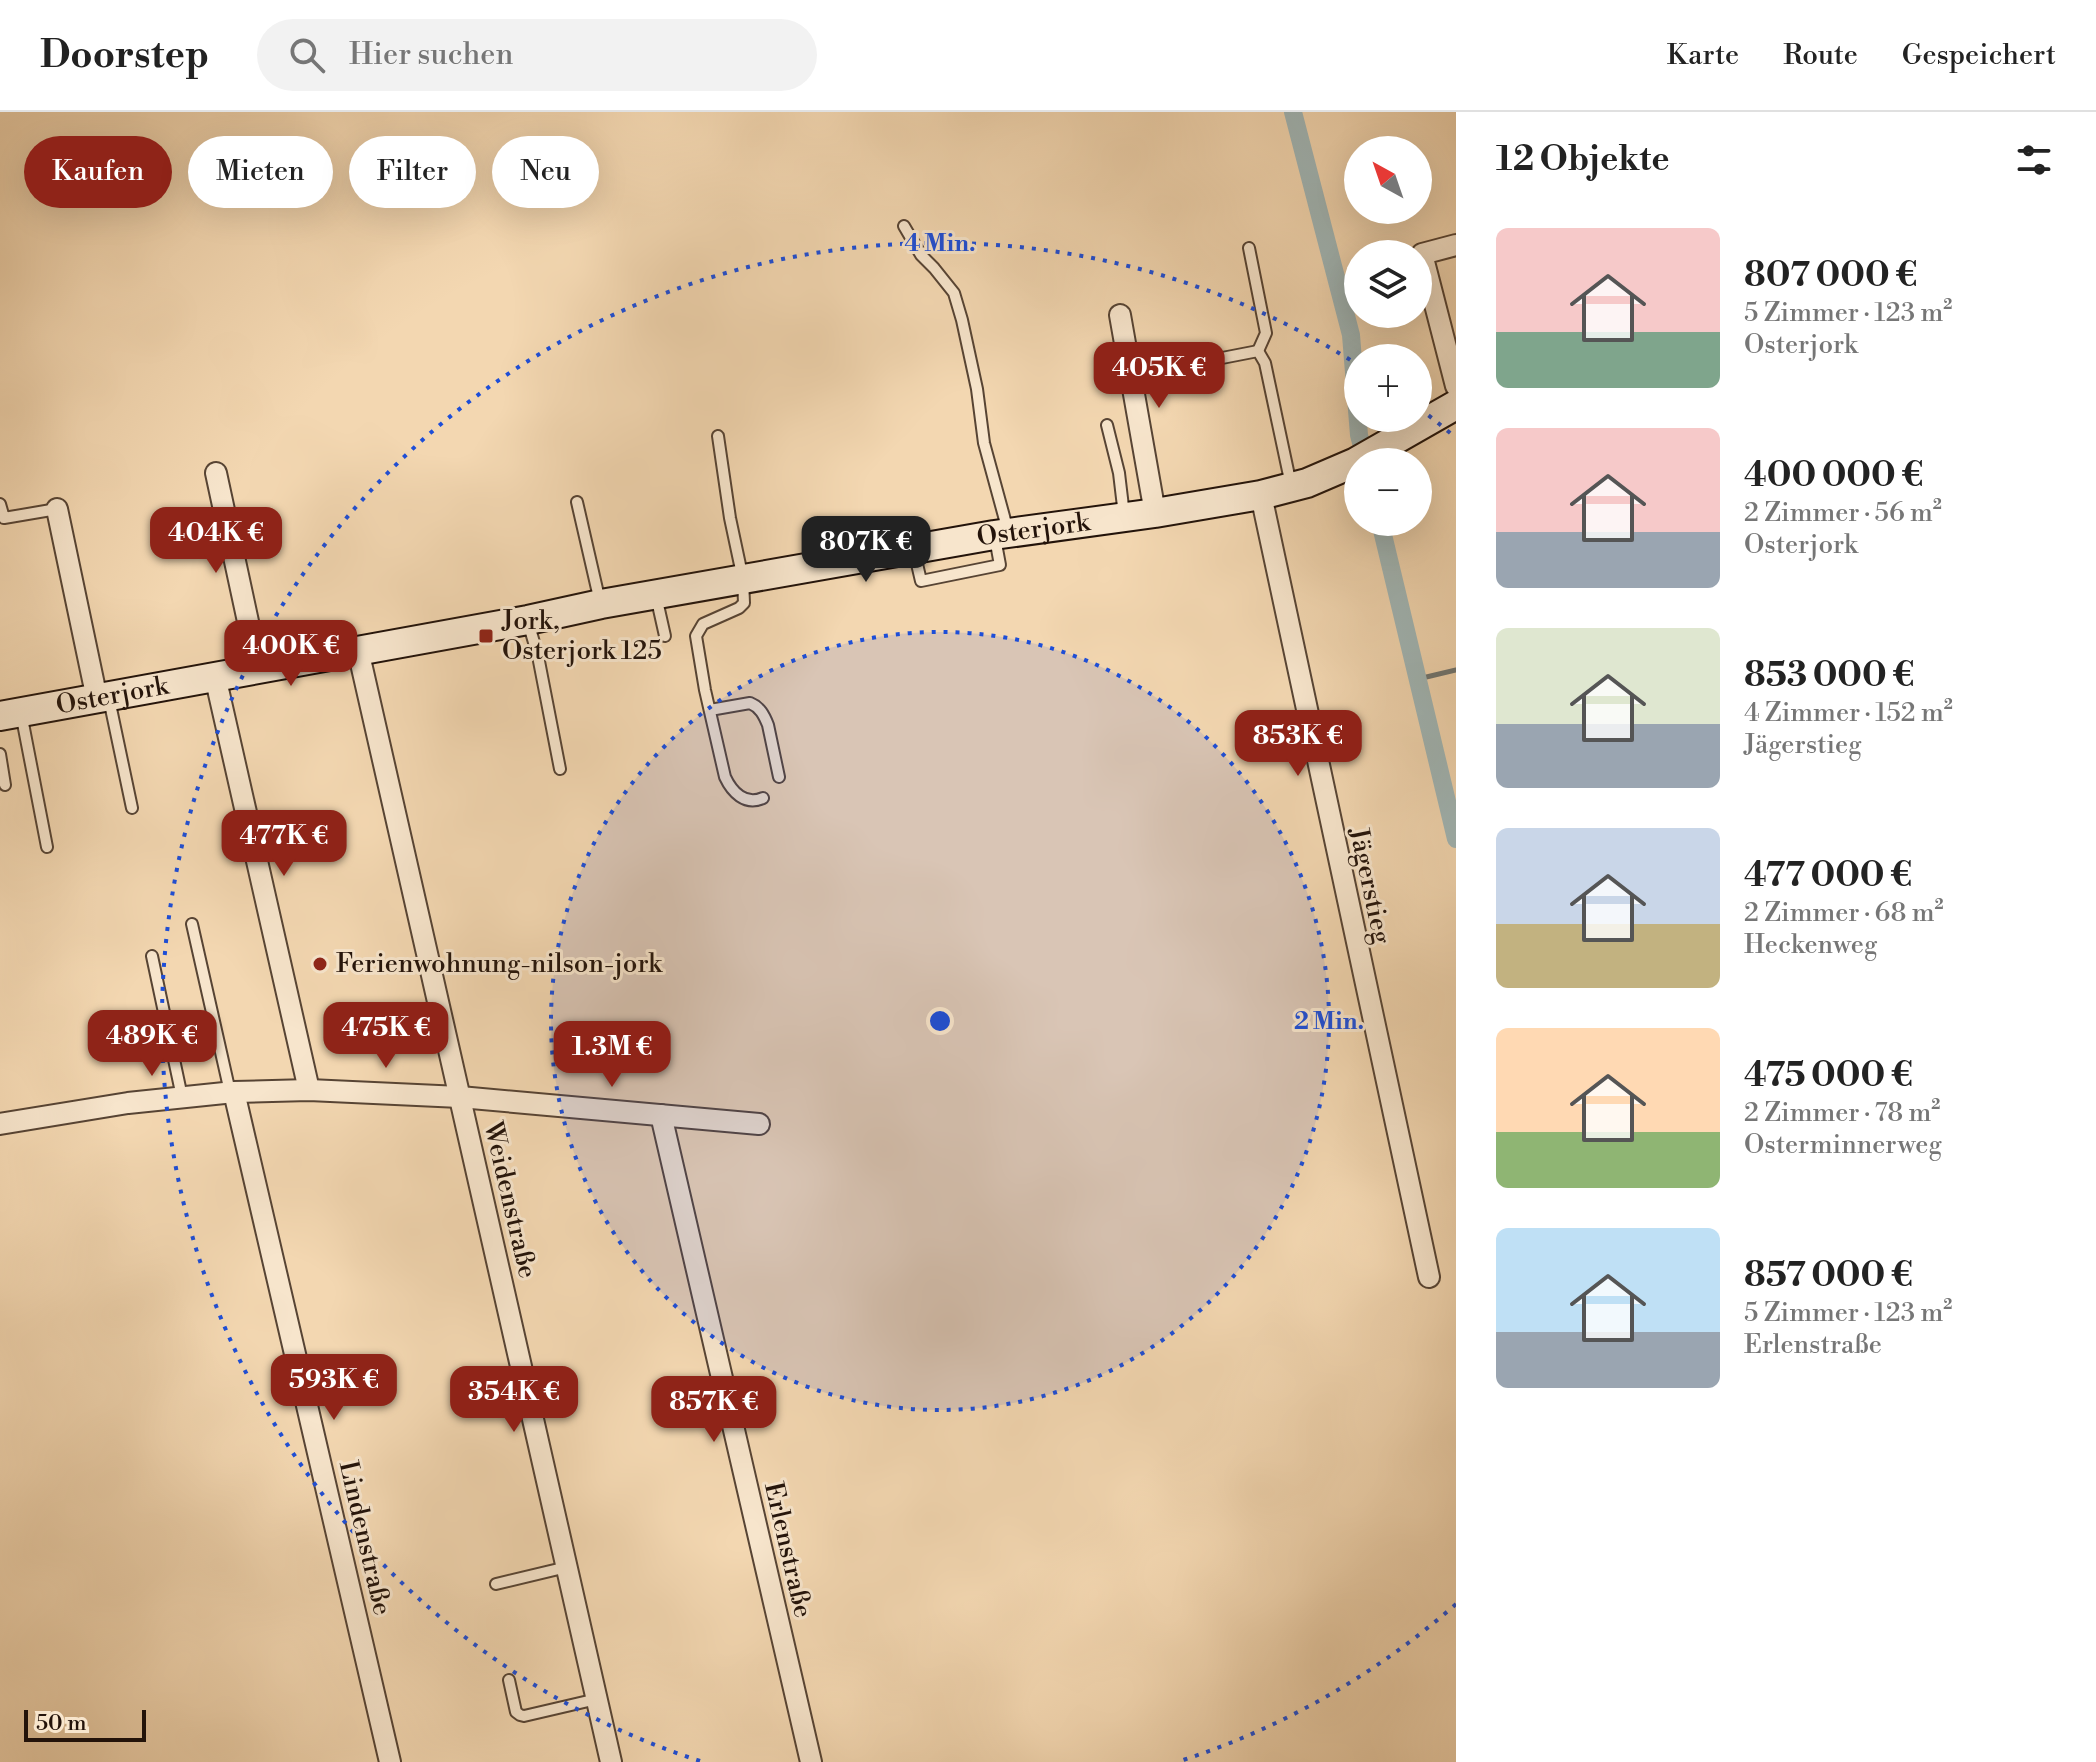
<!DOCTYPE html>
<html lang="de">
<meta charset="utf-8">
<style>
body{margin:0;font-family:"Libre Bodoni",serif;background:#f2f2f2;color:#222;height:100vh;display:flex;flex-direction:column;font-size:30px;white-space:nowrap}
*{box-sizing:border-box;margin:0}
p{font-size:26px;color:#767676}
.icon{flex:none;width:44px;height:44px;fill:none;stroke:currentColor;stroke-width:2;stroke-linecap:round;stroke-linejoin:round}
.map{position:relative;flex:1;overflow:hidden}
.panel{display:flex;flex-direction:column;background:#fff;width:640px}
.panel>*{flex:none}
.hud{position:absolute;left:24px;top:24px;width:760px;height:72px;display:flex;gap:16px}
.needle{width:52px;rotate:320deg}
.tools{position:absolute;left:1344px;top:24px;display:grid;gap:16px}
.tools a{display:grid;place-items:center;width:88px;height:88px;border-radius:50%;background:#fff;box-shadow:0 8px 32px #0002;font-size:40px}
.scale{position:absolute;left:24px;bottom:20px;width:122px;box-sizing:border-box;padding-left:8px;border:4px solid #23130a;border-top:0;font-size:22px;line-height:28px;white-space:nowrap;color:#23130a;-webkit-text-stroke:6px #f7e5cc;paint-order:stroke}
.price{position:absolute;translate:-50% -68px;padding:0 18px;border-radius:16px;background:#8f2418;color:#fff;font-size:26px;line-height:52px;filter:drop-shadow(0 2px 4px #0008)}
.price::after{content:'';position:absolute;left:50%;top:48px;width:24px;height:18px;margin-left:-12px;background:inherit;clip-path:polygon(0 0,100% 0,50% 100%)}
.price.on{background:#222;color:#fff}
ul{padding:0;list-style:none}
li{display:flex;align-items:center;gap:24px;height:200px;padding:0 40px}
li span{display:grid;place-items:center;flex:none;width:224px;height:160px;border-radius:12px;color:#555}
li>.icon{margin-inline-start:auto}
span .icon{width:96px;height:96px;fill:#fffc;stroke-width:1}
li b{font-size:34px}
h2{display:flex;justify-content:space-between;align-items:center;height:96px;padding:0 40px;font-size:34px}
.tag{padding:0 28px;border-radius:36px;background:#fff;box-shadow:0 8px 32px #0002;font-size:28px;line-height:72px}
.tag.on{background:#8f2418;color:#fff}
header{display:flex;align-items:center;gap:48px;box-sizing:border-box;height:112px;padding:0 40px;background:#fff;border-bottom:2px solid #e0e0e0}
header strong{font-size:38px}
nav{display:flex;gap:44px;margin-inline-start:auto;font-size:28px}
.search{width:560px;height:72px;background:#f2f2f2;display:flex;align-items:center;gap:20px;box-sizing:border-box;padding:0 28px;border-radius:44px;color:#767676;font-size:30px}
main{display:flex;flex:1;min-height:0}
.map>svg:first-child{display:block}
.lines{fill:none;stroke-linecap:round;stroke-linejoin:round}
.stream{stroke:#6f7572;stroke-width:5}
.canal{stroke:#a1b7b7;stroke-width:18}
.lane-casing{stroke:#574434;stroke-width:14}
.street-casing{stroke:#574434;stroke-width:24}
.secondary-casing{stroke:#23130a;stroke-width:32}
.lane{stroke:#f7e5cc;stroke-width:10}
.street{stroke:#f7e5cc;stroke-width:20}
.secondary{stroke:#f7e5cc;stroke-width:28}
.ring{fill:none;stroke:#1d4ed8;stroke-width:4;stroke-dasharray:4 8}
.poi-dot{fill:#8f2418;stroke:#f7e5cc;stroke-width:3}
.labels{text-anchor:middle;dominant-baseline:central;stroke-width:6;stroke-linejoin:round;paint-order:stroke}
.street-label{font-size:26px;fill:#23130a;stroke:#f7e5cc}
.poi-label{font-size:26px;fill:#23130a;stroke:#f7e5cc;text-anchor:start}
.centre{fill:#1d4ed8;stroke:#f7e5cc;stroke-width:4}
.ring-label{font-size:24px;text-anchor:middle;font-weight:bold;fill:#1d4ed8;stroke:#f7e5cc;stroke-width:6;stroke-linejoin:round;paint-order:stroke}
</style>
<header>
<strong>Doorstep</strong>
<div class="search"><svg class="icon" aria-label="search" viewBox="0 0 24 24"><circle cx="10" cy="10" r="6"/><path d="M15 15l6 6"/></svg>Hier suchen</div>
<nav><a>Karte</a><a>Route</a><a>Gespeichert</a></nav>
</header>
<main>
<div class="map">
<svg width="1456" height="1650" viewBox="0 0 1456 1650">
<rect width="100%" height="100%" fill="#f3d7b1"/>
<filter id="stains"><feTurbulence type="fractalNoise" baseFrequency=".0025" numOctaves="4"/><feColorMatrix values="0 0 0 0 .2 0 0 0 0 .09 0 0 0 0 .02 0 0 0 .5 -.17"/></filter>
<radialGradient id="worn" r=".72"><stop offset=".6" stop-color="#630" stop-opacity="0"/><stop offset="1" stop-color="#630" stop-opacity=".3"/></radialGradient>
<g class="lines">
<path class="stream" d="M 1418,567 L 1456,558"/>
<g class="canal">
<path d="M 1293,0 L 1351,223 L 1359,323 L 1366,350"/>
<path d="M 1380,410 L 1456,727"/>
</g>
<defs>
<g id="lane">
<path d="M 904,114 L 921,143 L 934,156 L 954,181 L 962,208 L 977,277 L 984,331 L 1008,419"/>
<path d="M 1249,136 L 1266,221 L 1258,239"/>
<path d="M 1222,246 L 1258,239 L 1265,251 L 1291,373"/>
<path d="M 1107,313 L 1119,361 L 1124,403"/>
<path d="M 718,324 L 730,406 L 743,467 L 744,491 L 739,496 L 703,512 L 696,524 L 705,578 L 725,665 C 732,680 745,694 763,686"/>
<path d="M 577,390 L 600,490"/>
<path d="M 0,392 L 4,406 L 57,397"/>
<path d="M 914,439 L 921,469 L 1000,453 L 995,426"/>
<path d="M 656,484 L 665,524"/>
<path d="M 528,510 L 538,544 L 560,657"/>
<path d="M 109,587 L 132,696"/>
<path d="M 710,598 L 750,591 C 760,595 764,603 768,613 L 779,665"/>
<path d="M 21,601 L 47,735"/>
<path d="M 0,642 L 5,673"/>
<path d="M 192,812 L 230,980"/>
<path d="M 152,844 L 182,985"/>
<path d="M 496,1472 L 567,1455"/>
<path d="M 509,1568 L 516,1600 L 520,1603 L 524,1604 L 597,1587"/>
</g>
<g id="street">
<path d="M 1456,133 L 1422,142 L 1456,274"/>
<path d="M 1120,203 L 1155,401"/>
<path d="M 216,361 L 258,556"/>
<path d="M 1261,383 L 1429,1165"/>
<path d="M 57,397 L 97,587"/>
<path d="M 358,538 L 611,1650"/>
<path d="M 215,564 L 309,978"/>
<path d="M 234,980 L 390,1650"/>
<path d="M 661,1003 L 811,1650"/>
<path d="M 0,1012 L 128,991 L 234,980 L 309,978 L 460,985 L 759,1012"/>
</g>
<g id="secondary">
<path id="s1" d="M 0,604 L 528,508 L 601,492 L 994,423 L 1155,401 L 1261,383 L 1307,371 L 1356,350 L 1456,293"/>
</g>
</defs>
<use href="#lane" class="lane-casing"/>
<use href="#street" class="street-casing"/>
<use href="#secondary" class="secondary-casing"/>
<use href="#lane" class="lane"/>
<use href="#street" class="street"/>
<use href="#secondary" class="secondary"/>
</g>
<circle cx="940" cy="909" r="389" fill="#1d4ed8" fill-opacity=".12"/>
<g class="ring">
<circle cx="940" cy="909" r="389"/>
<path d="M1456 1492A778 778 0 0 1 1180 1649M700 1649A778 778 0 1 1 1352 249M1419 296A778 778 0 0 1 1456 326"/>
</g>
<g class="poi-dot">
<rect x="478" y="516" width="16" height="16" rx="4"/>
<circle cx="320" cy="852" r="8"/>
</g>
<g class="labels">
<g class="street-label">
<text stroke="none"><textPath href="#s1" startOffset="1050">Osterjork</textPath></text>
<text stroke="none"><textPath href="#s1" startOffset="114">Osterjork</textPath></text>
<text transform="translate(1370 774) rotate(78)">Jägerstieg</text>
<text transform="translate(510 1088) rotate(77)">Weidenstraße</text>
<text transform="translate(365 1426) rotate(77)">Lindenstraße</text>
<text transform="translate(788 1438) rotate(77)">Erlenstraße</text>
</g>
<g class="poi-label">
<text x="502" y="509">Jork,<tspan x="502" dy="30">Osterjork 125</tspan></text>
<text x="336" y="852">Ferienwohnung-nilson-jork</text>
</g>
</g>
<circle cx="940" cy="909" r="12" class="centre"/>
<g class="ring-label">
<text x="940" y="139">4 Min.</text>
<text x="1329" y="917">2 Min.</text>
</g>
<rect width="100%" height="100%" filter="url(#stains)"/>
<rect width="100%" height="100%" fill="url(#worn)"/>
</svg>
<div class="tools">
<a><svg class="needle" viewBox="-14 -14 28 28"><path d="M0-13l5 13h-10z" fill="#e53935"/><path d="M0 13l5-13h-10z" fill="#767676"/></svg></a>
<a><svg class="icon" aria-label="layers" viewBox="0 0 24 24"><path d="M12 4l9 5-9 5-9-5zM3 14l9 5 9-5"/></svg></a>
<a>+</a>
<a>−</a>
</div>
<div class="scale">50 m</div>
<b class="price" style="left:1159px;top:298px">405K €</b>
<b class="price" style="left:216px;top:463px">404K €</b>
<b class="price on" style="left:866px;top:472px">807K €</b>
<b class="price" style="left:291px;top:576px">400K €</b>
<b class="price" style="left:1298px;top:666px">853K €</b>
<b class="price" style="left:284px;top:766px">477K €</b>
<b class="price" style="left:386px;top:958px">475K €</b>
<b class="price" style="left:152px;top:966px">489K €</b>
<b class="price" style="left:612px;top:977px">1.3M €</b>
<b class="price" style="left:334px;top:1310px">593K €</b>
<b class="price" style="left:514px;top:1322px">354K €</b>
<b class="price" style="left:714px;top:1332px">857K €</b>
<div class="hud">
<a class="tag on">Kaufen</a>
<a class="tag">Mieten</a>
<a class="tag">Filter</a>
<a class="tag">Neu</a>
</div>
</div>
<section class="panel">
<h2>12 Objekte<svg class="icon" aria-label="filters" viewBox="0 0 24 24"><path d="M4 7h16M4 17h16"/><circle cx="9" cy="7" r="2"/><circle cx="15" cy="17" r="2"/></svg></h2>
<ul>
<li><span style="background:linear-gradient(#f6c9c9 65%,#7fa58c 0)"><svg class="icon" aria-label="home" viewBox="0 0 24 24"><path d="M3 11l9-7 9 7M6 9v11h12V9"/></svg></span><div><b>807 000 €</b><p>5 Zimmer · 123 m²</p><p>Osterjork</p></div></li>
<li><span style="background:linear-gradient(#f6c9c9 65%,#9aa5b1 0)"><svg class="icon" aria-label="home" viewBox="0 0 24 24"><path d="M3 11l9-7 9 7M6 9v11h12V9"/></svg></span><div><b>400 000 €</b><p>2 Zimmer · 56 m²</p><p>Osterjork</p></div></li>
<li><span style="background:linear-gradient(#dfe7d0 60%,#9aa5b1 0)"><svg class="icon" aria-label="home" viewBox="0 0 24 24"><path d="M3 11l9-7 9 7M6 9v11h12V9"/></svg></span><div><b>853 000 €</b><p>4 Zimmer · 152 m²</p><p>Jägerstieg</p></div></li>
<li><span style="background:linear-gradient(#c9d6e8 60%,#c2b280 0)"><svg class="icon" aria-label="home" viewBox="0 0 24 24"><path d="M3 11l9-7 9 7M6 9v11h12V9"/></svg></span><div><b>477 000 €</b><p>2 Zimmer · 68 m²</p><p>Heckenweg</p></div></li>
<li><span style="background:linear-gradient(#ffd9b3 65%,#8fb573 0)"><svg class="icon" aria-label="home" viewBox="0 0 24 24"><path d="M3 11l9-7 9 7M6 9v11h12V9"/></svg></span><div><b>475 000 €</b><p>2 Zimmer · 78 m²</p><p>Osterminnerweg</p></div></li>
<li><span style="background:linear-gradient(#bfe0f5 65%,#9aa5b1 0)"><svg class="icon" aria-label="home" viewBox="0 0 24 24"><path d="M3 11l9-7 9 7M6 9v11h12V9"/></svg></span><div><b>857 000 €</b><p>5 Zimmer · 123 m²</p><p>Erlenstraße</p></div></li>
</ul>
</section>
</main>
